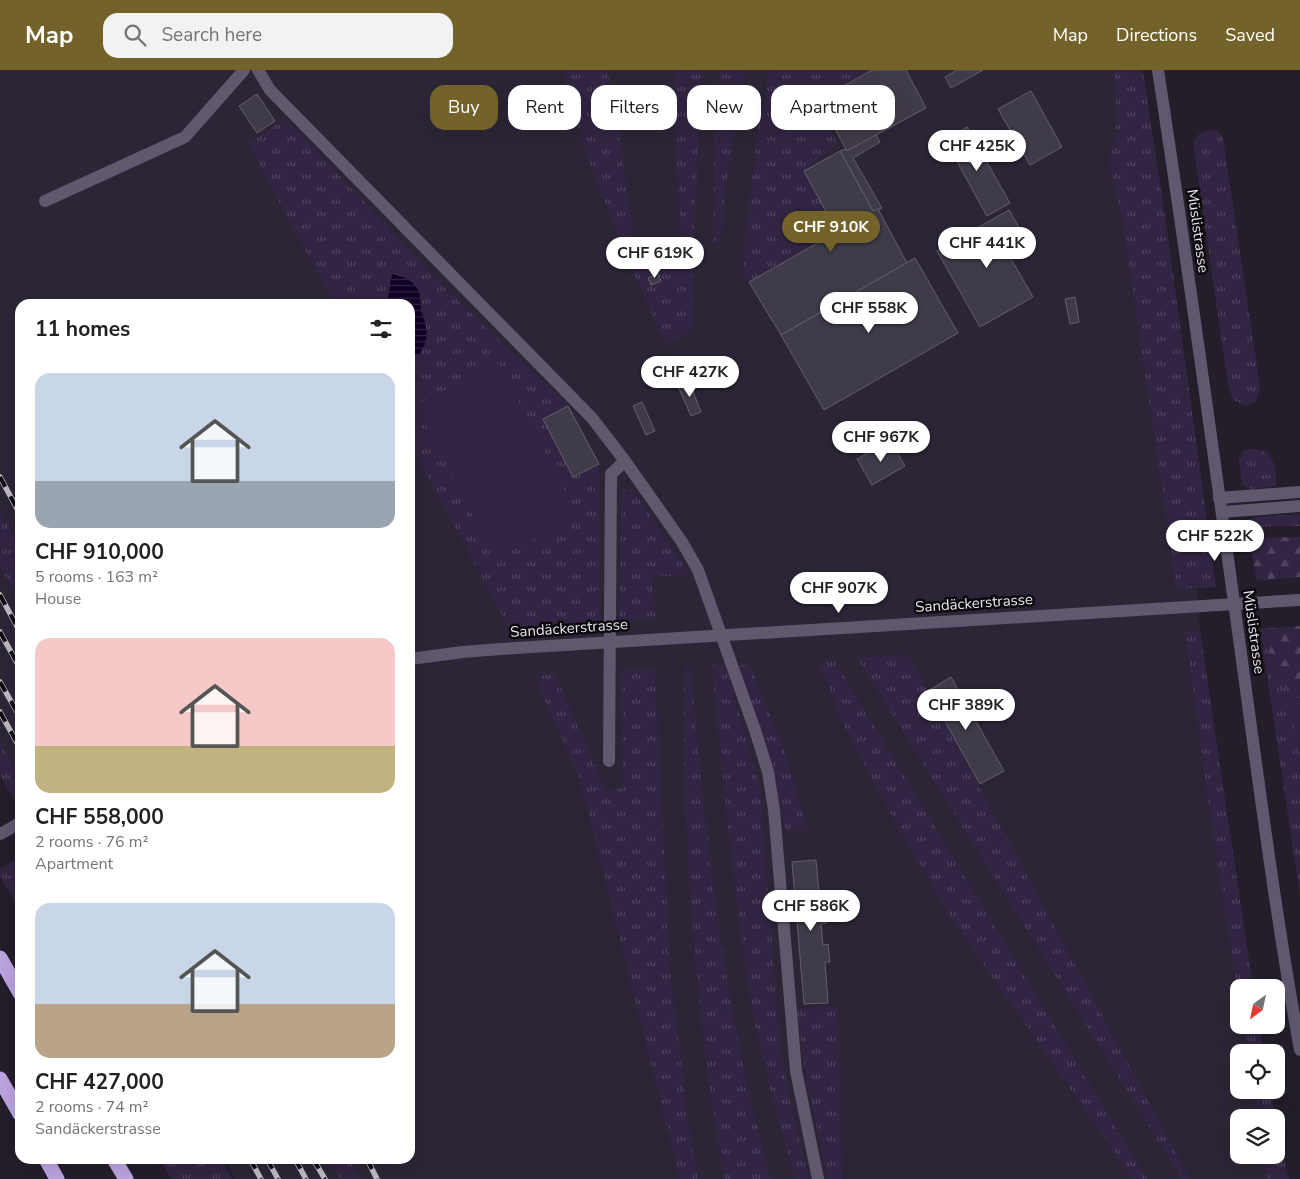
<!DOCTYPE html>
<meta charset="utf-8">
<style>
body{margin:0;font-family:"Nunito Sans",sans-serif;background:#f2f2f2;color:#202124;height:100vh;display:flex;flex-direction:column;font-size:19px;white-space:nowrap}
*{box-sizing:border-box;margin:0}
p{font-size:16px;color:#757577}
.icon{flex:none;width:28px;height:28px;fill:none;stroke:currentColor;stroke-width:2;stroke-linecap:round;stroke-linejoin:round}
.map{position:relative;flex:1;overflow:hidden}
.drawer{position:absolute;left:15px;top:229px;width:400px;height:865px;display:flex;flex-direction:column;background:#fff;border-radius:15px;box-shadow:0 5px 20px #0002}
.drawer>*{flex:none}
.banner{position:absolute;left:430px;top:15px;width:475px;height:45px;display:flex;gap:10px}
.needle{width:32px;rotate:213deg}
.tools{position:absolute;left:1230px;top:909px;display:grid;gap:10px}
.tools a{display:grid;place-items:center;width:55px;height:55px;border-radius:10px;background:#fff;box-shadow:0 5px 20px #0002;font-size:25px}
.price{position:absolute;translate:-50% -42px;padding:0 11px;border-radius:18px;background:#fff;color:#222;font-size:16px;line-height:32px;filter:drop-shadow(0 1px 2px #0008)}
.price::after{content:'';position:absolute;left:50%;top:30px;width:15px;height:11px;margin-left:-8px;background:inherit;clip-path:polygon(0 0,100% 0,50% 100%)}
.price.on{background:#73632b;color:#fff}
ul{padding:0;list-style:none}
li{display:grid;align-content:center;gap:10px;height:265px;padding:0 20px}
li span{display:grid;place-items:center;height:155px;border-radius:15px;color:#555}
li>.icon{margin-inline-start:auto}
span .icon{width:90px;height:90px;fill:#fffc;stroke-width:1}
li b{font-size:21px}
h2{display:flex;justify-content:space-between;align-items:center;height:60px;padding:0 20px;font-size:21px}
.pill{padding:0 18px;border-radius:15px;background:#fff;box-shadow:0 5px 20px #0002;font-size:18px;line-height:45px}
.pill.on{background:#73632b;color:#fff}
header{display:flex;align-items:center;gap:30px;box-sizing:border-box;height:70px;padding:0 25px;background:#73632b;color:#fff}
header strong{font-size:24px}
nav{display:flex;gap:28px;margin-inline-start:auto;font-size:18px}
.search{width:350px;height:45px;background:#f2f2f2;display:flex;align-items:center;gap:12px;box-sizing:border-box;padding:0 18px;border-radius:15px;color:#757577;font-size:19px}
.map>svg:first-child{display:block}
.built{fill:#2c2536}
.grass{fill:url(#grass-tufts)}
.forest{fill:url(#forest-firs)}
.garden{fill:#322543}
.water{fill:url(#water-rules)}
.building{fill:#403b48;stroke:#645f6d}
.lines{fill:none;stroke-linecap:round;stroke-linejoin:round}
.service{stroke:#615870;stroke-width:12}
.minor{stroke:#615870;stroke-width:12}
.tertiary{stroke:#615870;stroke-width:12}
.motorway{stroke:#bca4e0;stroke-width:15}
.rail-casing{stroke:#bfbbc4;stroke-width:5.5}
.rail{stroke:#0b090e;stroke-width:4;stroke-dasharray:11;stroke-linecap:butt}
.labels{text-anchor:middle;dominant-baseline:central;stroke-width:5;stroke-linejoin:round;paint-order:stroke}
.street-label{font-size:15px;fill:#e7e4ec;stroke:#0b090e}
</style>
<header>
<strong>Map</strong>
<div class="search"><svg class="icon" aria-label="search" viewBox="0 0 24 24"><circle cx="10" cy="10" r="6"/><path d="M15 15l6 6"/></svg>Search here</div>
<nav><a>Map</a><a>Directions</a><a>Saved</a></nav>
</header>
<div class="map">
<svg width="1300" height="1109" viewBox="0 0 1300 1109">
<defs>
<pattern id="grass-tufts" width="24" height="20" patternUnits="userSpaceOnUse" patternTransform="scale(1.25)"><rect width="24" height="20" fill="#322543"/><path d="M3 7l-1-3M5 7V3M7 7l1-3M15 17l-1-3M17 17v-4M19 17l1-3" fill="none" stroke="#50445e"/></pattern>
<pattern id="forest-firs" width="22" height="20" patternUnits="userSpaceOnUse" patternTransform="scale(1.25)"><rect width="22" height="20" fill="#322543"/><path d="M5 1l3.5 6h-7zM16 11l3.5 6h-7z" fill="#50445e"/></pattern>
<pattern id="water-rules" width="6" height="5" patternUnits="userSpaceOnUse" patternTransform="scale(1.25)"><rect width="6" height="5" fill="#110026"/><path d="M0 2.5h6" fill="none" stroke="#342546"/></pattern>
</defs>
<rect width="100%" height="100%" fill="#231e2a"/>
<path class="built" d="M 0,0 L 1143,0 L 1166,153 L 1216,517 L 1198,518 L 1200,561 L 1253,917 L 1239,918 L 1239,955 L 1259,955 L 1264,982 L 1239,982 L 1239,1020 L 1271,1020 L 1275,1047 L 1239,1048 L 1239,1085 L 1276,1085 L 1276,1054 L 1289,1109 L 235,1109 L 224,1089 L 410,1089 L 410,234 L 20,234 L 20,716 L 0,680 Z"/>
<g class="grass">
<path d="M 563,0 L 608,0 L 619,58 L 634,171 L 621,174 L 586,82 Z"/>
<path d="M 675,0 L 701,0 L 693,185 L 692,261 L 665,274 L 625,183 L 682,177 L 674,52 Z"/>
<path d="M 720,0 L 746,0 L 728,99 L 720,173 L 713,173 L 715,44 Z"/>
<path d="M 770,0 L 872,0 L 819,30 L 837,73 L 804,101 L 837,162 L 749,212 L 743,211 L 746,158 L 758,62 Z"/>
<path d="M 1114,0 L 1140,0 L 1143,4 L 1166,153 L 1216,517 L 1177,519 L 1122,150 L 1109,87 L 1115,71 L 1117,48 Z"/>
<path d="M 286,49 L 444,217 L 568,336 L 543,350 L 573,407 L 599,394 L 600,552 L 509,558 L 410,374 L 410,234 L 334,234 L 248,73 Z"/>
<path d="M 1207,60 L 1218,61 L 1223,68 L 1260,317 L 1256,331 L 1246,336 L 1233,330 L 1228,314 L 1193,73 L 1199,64 Z"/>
<path d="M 1248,379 C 1274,378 1276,395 1276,416 L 1251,419 L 1242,415 L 1239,387 L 1243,381 Z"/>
<path d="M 632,419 L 690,505 L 652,507 L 656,550 L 619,550 L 622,420 Z"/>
<path d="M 0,441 L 20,478 L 20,533 L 0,497 Z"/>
<path d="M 1300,444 L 1300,456 L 1247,457 L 1246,451 L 1255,447 Z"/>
<path d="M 1260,559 L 1291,629 L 1300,685 L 1300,825 Z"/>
<path d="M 1200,561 L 1253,917 L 1239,918 L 1239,930 L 1211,751 L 1185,562 Z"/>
<path d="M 908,584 L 1190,1109 L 1182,1109 L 857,588 Z"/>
<path d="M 835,591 L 1147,1109 L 1133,1109 L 956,855 L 906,772 L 844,656 L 819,593 Z"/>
<path d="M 725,594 L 760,719 L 780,975 L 791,1036 L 809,1109 L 795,1109 C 778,1048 760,988 750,925 C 733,816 722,705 712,595 Z"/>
<path d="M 749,594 L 786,684 L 808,761 L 785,760 L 776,714 L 739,595 Z"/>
<path d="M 684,597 L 690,597 C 707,768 723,942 771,1109 L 724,1109 C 703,990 691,869 686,748 C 683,698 685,648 684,597 Z"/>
<path d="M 655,598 L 670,898 L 689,1059 L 698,1109 L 680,1109 L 580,710 L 534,605 L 555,604 L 606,721 L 623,718 L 621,599 Z"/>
<path d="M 0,671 L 20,707 L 20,731 L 16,733 L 0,706 Z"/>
<path d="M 20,787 L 20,841 L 0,806 L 0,799 Z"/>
<path d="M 832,936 L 838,939 L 842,1109 L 828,1109 L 806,1008 L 797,939 Z"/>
<path d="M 1243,955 L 1259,955 L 1264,982 L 1248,982 Z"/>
<path d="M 1254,1020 L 1271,1020 L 1275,1047 L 1258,1047 Z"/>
<path d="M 1276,1054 L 1277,1060 L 1289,1109 L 1267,1109 L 1263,1085 L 1276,1085 Z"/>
<path d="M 160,1089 L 221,1089 L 232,1109 L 171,1109 Z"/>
<path d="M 329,1089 L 349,1089 L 360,1109 L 340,1109 Z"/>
</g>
<g class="forest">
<path d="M 1300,467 L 1300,507 L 1257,511 L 1249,468 Z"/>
<path d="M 1300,556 L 1300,628 L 1291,629 L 1260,559 Z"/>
</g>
<g class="garden">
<path d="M 499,293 L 578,447 L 495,489 L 416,335 Z"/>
<path d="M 1300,628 L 1300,685 L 1291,629 Z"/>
</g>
<path class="water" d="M 392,204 C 402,206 413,210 418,220 C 421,225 420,234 421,240 C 427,260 431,266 419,285 L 410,285 L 410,234 L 386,234 C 389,228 390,212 392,204 Z"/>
<g class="building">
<path d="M 872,0 L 906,0 L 926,38 L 847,81 L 819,30 Z"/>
<path d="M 957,0 L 983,0 L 951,18 L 945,7 Z"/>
<path d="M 1031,21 L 1062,77 L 1030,95 L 998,39 Z"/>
<path d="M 257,24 L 275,51 L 257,63 L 239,36 Z"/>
<path d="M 967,57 L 1010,133 L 987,146 L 945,70 Z"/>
<path d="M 876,65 L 880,72 L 853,88 L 882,138 L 873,141 L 840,81 L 846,79 L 847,81 Z"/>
<path d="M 840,81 L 873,141 L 878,139 L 907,193 L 781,265 L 749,212 L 837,162 L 804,101 Z"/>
<path d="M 1009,140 L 1023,164 L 1003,175 L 1033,227 L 980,257 L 937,181 Z"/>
<path d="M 915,188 L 958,263 L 824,340 L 781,265 Z"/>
<path d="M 658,203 L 661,211 L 651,215 L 648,208 Z"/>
<path d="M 1075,227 L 1079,252 L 1070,254 L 1065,229 Z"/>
<path d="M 689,311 L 701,342 L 691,346 L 678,316 Z"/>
<path d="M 642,332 L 655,361 L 646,365 L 633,336 Z"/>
<path d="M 568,336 L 599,394 L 573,407 L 543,349 Z"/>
<path d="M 890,371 L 905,396 L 872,415 L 857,389 Z"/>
<path d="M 951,607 L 1004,701 L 980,714 L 928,621 Z"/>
<path d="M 816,790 L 820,834 L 825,834 L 827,853 L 821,854 L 823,875 L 828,874 L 830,892 L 825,892 L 828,933 L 804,934 L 792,792 Z"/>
</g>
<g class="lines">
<g class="service">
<path d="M 258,0 L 270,20 L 592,348 L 625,391 L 682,472 L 698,500 L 755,660 L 768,702 L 774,740 L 796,1001 L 818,1109"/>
<path d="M 45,131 L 185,67 L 244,0"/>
<path d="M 1219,428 L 1300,422"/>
<path d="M 1222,442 L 1300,436"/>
<path d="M 609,691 L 611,404 L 625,391"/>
</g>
<path class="minor" d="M 1158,0 C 1186,182 1211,364 1236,547 C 1256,691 1274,836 1300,980"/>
<g class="tertiary">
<path d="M 410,589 L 463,582 L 500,579 L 1300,530"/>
<path d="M 0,764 L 20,753"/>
</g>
<g class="motorway">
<path d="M 0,888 L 20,923"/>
<path d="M 0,1009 L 20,1044"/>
<path d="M 46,1089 L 57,1109"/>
<path d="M 114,1089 L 126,1109"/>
</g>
<defs>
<g id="rail">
<path d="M 0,407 L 20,444"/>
<path d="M 0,525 L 20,562"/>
<path d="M 0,562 L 20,598"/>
<path d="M 0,612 L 20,647"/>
<path d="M 0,642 L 20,678"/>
<path d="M 250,1089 L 261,1109"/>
<path d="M 267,1089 L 278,1109"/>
<path d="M 295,1089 L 306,1109"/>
<path d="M 313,1089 L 325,1109"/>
<path d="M 367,1089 L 377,1109"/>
</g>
</defs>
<use href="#rail" class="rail-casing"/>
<use href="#rail" class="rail"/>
</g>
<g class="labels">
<g class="street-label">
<text transform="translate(1198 161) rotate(82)">Müslistrasse</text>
<text transform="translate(974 533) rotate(-4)">Sandäckerstrasse</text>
<text transform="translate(569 558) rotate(-4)">Sandäckerstrasse</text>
<text transform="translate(1254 562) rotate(82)">Müslistrasse</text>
</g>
</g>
</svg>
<div class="tools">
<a><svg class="needle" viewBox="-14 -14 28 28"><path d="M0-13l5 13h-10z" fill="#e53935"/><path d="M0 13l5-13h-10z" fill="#757577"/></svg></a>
<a><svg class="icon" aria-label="locate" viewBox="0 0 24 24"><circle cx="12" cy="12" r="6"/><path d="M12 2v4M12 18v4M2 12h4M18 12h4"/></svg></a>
<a><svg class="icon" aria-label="layers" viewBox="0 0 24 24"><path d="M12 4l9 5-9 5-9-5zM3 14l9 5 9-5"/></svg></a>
</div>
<b class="price" style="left:977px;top:102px">CHF 425K</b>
<b class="price on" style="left:831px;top:183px">CHF 910K</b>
<b class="price" style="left:987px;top:199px">CHF 441K</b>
<b class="price" style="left:655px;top:209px">CHF 619K</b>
<b class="price" style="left:869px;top:264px">CHF 558K</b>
<b class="price" style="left:690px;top:328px">CHF 427K</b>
<b class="price" style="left:881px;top:393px">CHF 967K</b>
<b class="price" style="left:1215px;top:492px">CHF 522K</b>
<b class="price" style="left:839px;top:544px">CHF 907K</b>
<b class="price" style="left:966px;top:661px">CHF 389K</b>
<b class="price" style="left:811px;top:862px">CHF 586K</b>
<div class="banner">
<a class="pill on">Buy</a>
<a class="pill">Rent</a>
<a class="pill">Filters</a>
<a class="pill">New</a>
<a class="pill">Apartment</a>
</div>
<section class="drawer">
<h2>11 homes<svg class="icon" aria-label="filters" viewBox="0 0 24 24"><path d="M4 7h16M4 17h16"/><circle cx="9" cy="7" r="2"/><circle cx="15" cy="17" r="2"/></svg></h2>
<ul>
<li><span style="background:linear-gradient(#c9d6e8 70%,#9aa5b1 0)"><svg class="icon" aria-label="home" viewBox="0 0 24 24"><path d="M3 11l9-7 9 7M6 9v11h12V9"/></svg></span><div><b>CHF 910,000</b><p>5 rooms · 163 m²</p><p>House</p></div></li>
<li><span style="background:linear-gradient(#f6c9c9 70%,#c2b280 0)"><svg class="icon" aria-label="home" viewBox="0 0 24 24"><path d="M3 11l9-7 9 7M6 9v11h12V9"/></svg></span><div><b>CHF 558,000</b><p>2 rooms · 76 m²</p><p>Apartment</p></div></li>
<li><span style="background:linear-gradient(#c9d6e8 65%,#b9a48a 0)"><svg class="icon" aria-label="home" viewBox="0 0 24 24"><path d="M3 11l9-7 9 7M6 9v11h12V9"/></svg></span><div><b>CHF 427,000</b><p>2 rooms · 74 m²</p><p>Sandäckerstrasse</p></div></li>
</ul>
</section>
</div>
